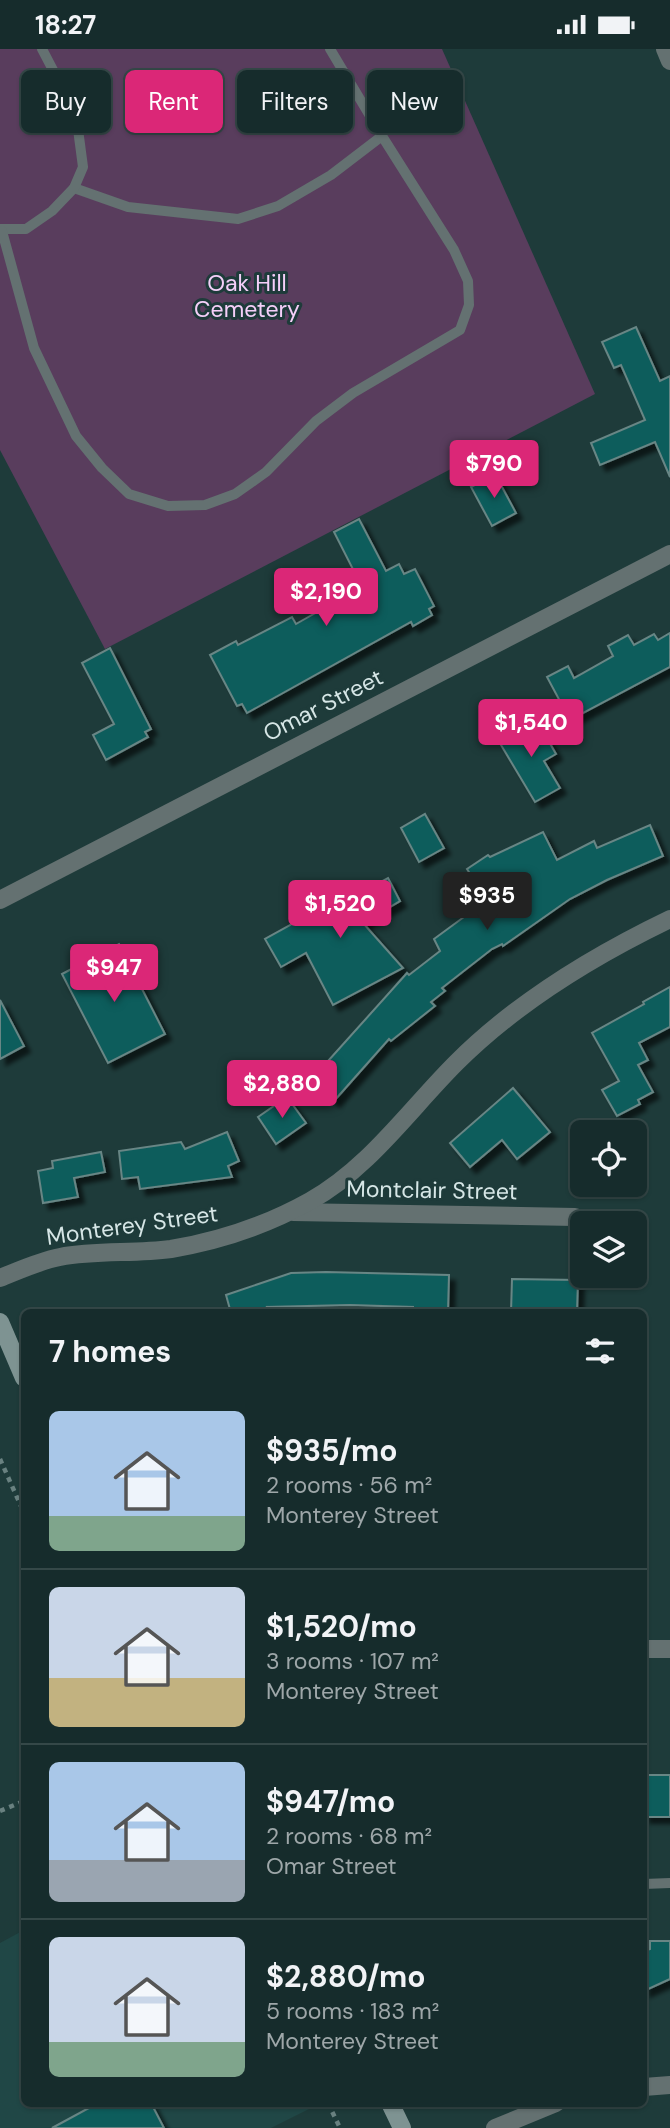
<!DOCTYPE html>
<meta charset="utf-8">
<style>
body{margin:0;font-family:"DM Sans",sans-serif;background:#233838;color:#f1f3f6;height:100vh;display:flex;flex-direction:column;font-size:26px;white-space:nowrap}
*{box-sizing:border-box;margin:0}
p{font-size:23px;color:#9ea7a9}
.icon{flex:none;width:38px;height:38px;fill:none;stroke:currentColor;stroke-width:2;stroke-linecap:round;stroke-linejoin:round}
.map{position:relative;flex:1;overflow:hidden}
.side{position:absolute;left:21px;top:1260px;width:626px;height:798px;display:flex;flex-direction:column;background:#162c2c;border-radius:10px;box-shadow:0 2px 5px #0004,0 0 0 2px #354848}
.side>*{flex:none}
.guide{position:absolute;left:21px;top:21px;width:628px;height:63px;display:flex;gap:14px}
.controls{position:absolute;left:570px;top:1071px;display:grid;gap:14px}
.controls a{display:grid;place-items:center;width:77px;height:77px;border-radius:10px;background:#162c2c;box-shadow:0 2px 5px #0004,0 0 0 2px #354848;font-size:35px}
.price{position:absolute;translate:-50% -60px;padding:0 16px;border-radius:7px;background:#db2777;color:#fff;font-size:23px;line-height:46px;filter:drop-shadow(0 2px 4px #0008)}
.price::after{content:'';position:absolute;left:50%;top:42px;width:21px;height:16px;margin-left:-10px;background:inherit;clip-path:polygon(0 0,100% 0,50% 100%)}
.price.on{background:#222;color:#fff}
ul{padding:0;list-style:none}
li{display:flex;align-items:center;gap:21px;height:175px;padding:0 28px}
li+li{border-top:2px solid #354848}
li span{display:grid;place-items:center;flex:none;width:196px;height:140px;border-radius:10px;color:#555}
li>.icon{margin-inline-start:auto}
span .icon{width:84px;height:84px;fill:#fffc;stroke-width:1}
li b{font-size:30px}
h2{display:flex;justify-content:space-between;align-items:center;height:84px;padding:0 28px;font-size:30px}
.pill{padding:0 24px;border-radius:10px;background:#162c2c;box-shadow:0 2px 5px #0004,0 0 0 2px #354848;font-size:24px;line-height:63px}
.pill.on{background:#db2777;color:#fff}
.status{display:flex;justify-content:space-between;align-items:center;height:49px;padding:0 35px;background:#162c2c;direction:ltr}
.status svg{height:19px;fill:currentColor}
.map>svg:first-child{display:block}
.built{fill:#204746}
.green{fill:#593d5d}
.building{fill:#115d5c;stroke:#688685;stroke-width:2;filter:url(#shadow)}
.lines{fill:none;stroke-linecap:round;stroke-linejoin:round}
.path{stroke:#698180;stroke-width:4.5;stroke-dasharray:5 5;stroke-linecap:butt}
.lane{stroke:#647171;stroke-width:10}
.street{stroke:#647171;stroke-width:18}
.secondary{stroke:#7e9392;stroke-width:18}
.labels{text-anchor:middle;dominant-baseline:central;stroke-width:6;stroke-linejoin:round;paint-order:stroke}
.park-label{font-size:23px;fill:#f5cff9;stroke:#1e3b3a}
.street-label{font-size:23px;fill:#d6e6e6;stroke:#1e3b3a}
</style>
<div class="status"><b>18:27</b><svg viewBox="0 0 49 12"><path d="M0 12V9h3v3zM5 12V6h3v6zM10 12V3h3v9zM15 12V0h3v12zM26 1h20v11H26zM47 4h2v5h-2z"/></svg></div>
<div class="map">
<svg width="670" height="2079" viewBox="0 0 670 2079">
<defs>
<filter id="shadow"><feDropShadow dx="6" dy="6" stdDeviation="2" flood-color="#0009"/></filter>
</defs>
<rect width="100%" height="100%" fill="#1e3b3a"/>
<path class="built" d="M 24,1881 L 24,2054 L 319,2055 L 271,2079 L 0,2079 L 0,1894 Z"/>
<path class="green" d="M 0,0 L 442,0 L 595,345 L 105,600 L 0,401 Z"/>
<g class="building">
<path d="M 636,278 L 660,332 L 670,327 L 670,428 L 655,393 L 600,416 L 591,394 L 645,371 L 621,316 L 614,319 L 602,293 Z"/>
<path d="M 495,425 L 516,464 L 492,477 L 471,438 Z"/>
<path d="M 359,470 L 386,522 L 399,515 L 404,525 L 415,520 L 434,557 L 429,560 L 432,566 L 413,577 L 411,573 L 247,664 L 242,655 L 237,657 L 210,606 L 236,592 L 238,596 L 292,568 L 296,575 L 331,555 L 328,549 L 359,532 L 334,483 Z"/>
<path d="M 670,584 L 670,618 L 570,671 L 547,628 L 568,617 L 574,629 L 613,607 L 608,597 L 628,586 L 634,596 L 654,585 L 658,591 Z"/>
<path d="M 110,599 L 151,680 L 145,683 L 148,688 L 106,711 L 93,686 L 114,675 L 82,614 Z"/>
<path d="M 536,670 L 556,705 L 544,712 L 560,739 L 535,753 L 498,691 Z"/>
<path d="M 425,765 L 444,799 L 419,813 L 401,779 Z"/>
<path d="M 650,776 L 663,807 L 607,831 L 570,850 L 503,897 L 502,895 L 492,900 L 442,939 L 445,942 L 431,953 L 435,957 L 391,992 L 389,990 L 334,1052 L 311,1031 L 407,924 L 409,926 L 440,902 L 434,890 L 487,851 L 467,820 L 488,806 L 490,808 L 543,783 L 557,811 L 594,792 L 597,799 Z"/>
<path d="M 388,829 L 400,852 L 363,874 L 403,919 L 333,956 L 306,904 L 281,918 L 265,890 L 299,871 L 294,862 L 309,854 L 305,848 L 325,836 L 330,843 L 333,842 L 339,851 L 356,841 L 358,845 Z"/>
<path d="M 119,895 L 165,985 L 108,1014 L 62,925 Z"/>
<path d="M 670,938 L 670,978 L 639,994 L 648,1011 L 638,1016 L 653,1043 L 638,1051 L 640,1055 L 617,1067 L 602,1041 L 619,1032 L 592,984 L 644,955 L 643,953 Z"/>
<path d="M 0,951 L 24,997 L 0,1010 Z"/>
<path d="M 513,1039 L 550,1083 L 517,1110 L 502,1091 L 470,1118 L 450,1094 Z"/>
<path d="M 287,1048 L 306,1074 L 276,1095 L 258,1068 Z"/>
<path d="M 227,1083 L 239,1112 L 228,1117 L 232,1128 L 140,1140 L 138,1128 L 122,1130 L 119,1102 L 181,1093 L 185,1100 Z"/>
<path d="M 101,1103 L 105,1123 L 74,1129 L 78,1148 L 43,1154 L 38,1122 L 53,1119 L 52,1112 Z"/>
<path d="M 326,1223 L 449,1226 L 448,1264 L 413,1264 L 413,1258 L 350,1256 L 267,1258 L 269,1264 L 231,1264 L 226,1246 L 291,1224 Z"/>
<path d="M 512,1230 L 578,1231 L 577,1264 L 511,1263 Z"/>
<rect x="644" y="1726" width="26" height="42"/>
<path d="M 650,1892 L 670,1892 L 670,1930 L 644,1942 L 644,1902 L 650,1900 Z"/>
<path d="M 98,2054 L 151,2054 L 164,2079 L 52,2079 Z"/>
</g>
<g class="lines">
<g class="path">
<path d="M 0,1410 L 24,1464"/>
<path d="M 0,1762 L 24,1752"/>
<path d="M 328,2054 L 340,2079"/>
</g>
<g class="lane">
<path d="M 74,139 L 128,158 L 238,170 L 278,157 L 331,126 L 382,87"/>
<path d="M 0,180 L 26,180 L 52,162 L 74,139 L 83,118 L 76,65 L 42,0"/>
<path d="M 2,182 L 34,299 L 76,387 L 102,419 L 129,445 L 168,457 L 205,456 L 235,445 L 266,423 L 316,372 L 353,344 L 460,281 L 469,256 L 468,232 L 454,201 L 382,87 L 330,0"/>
<path d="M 644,1835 L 670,1834"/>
</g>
<g class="street">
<path d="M 665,0 L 670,12"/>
<path d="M 0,851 L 670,505"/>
<path d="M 293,1163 L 575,1168"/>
<path d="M 0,1229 C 20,1221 39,1212 60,1208 C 96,1201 134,1205 171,1200 C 219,1192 267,1176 310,1152 C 369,1119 409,1061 456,1014 C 517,953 593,907 670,870"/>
<path d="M 644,1600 L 670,1600"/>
<path d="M 644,2038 L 670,2036"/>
<path d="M 495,2079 L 556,2054"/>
</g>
<g class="secondary">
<path d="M 0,1273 L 24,1329"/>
<path d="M 390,2054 L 402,2079"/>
</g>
</g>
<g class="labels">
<g class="park-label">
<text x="247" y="234">Oak Hill<tspan x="247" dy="26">Cemetery</tspan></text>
</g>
<g class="street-label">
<text transform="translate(323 656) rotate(-27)">Omar Street</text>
<text transform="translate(432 1141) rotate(1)">Montclair Street</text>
<text transform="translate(132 1176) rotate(-8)">Monterey Street</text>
</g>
</g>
</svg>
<div class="controls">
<a><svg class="icon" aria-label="locate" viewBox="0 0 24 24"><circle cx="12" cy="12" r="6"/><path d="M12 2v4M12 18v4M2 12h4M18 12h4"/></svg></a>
<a><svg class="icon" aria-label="layers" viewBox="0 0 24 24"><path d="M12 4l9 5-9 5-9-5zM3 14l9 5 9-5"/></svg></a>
</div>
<b class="price" style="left:494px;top:451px">$790</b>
<b class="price" style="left:326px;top:579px">$2,190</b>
<b class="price" style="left:531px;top:710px">$1,540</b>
<b class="price on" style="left:487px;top:883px">$935</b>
<b class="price" style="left:340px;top:891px">$1,520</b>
<b class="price" style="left:114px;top:955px">$947</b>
<b class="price" style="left:282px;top:1071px">$2,880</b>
<div class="guide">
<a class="pill">Buy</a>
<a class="pill on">Rent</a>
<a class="pill">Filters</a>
<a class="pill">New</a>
</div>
<section class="side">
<h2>7 homes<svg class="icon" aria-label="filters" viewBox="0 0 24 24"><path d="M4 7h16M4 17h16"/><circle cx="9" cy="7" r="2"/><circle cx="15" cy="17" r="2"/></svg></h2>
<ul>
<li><span style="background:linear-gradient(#a9c7e8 75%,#7fa58c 0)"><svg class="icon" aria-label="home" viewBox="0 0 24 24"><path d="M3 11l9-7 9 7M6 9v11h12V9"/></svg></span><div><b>$935/mo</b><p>2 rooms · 56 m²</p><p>Monterey Street</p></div></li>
<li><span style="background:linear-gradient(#c9d6e8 65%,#c2b280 0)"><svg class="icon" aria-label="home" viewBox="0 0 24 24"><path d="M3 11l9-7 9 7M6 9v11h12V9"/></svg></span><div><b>$1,520/mo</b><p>3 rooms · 107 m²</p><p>Monterey Street</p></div></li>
<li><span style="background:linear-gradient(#a9c7e8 70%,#9aa5b1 0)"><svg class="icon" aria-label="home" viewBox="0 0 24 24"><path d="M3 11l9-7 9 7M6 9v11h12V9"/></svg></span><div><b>$947/mo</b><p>2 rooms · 68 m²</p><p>Omar Street</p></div></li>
<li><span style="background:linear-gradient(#c9d6e8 75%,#7fa58c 0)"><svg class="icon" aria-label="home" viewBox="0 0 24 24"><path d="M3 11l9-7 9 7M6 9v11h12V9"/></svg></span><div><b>$2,880/mo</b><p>5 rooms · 183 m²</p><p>Monterey Street</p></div></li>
</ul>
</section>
</div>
